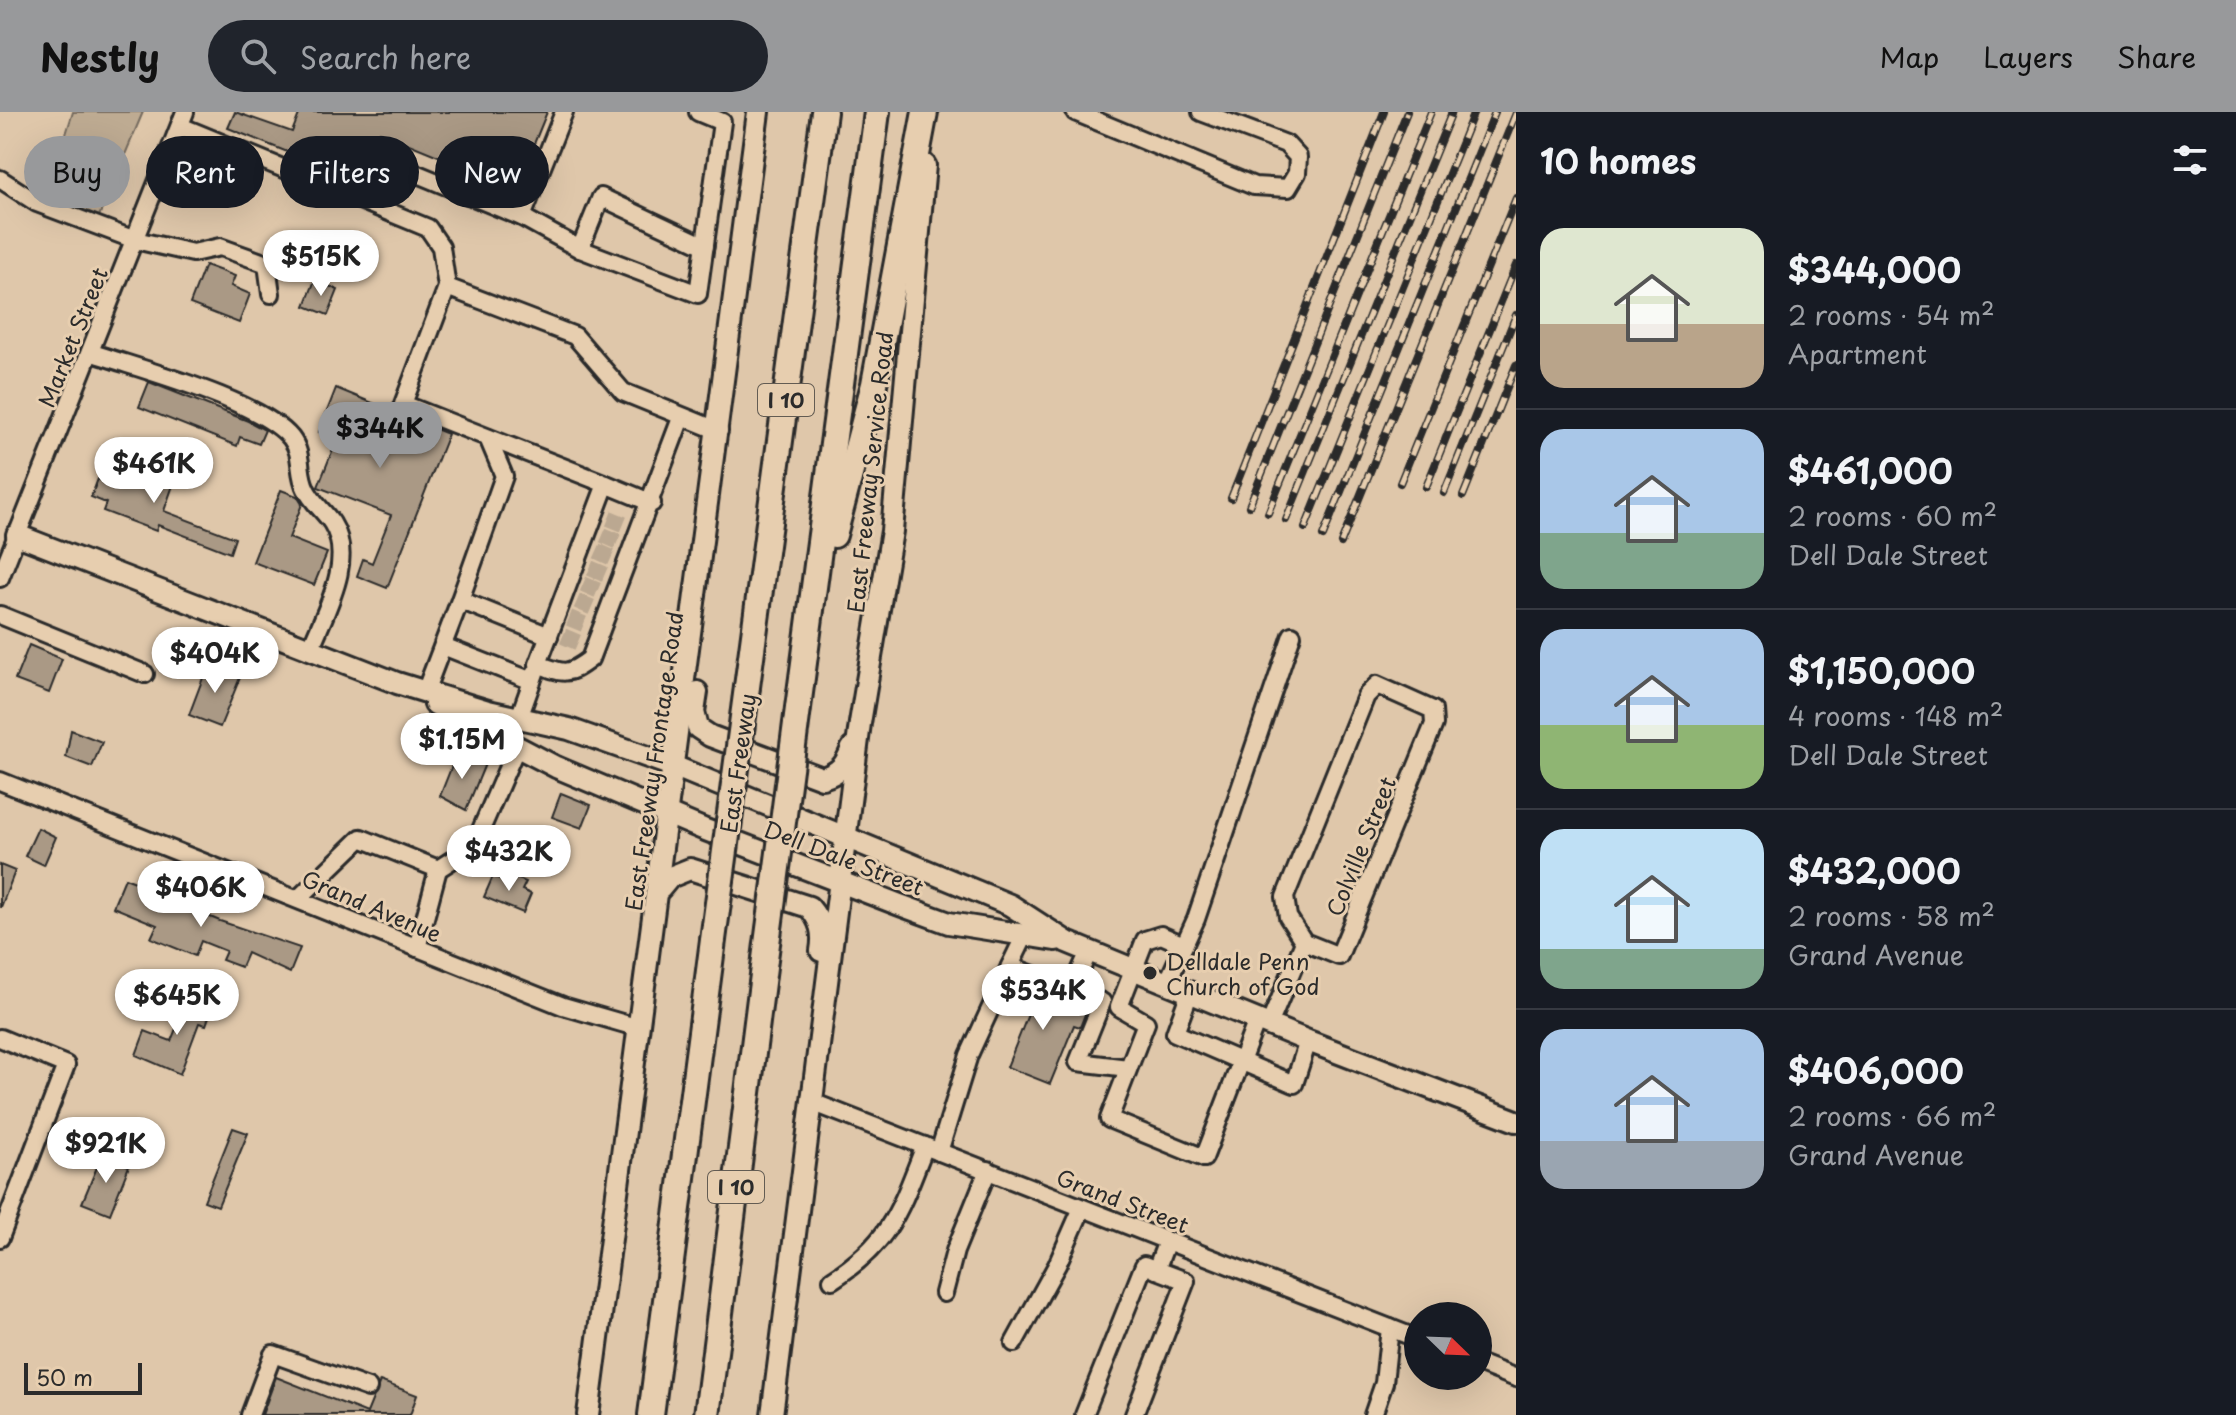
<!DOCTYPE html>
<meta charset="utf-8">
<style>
body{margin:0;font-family:"Playpen Sans",sans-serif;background:#20242c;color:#f1f3f6;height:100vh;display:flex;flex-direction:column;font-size:30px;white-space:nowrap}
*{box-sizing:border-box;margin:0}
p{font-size:26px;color:#9ea1a6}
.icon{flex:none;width:44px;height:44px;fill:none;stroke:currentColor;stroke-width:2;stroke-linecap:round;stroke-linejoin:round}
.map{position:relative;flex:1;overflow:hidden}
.panel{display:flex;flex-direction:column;background:#171b24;width:720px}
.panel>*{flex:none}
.top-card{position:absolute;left:24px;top:24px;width:760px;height:72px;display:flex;gap:16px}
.needle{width:52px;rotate:113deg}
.fabs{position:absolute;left:1404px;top:1190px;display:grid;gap:16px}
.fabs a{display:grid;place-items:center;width:88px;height:88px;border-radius:50%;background:#171b24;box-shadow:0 8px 32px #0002;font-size:40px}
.scale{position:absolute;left:24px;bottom:20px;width:118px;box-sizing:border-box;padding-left:8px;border:4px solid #2b2b2b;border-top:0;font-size:22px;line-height:28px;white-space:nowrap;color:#2b2b2b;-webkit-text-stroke:6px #e7ceaf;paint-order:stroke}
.price{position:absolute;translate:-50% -68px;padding:0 18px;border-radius:28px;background:#fff;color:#222;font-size:26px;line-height:52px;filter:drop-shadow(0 2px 4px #0008)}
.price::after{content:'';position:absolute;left:50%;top:48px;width:24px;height:18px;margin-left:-12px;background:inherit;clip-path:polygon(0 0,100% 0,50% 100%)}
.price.active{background:#98999b;color:#111}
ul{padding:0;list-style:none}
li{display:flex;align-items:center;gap:24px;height:200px;padding:0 24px}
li+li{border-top:2px solid #363941}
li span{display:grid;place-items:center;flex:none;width:224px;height:160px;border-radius:24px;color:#555}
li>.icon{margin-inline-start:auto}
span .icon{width:96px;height:96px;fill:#fffc;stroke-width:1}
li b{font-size:34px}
h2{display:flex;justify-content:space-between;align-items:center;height:96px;padding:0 24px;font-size:34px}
.tag{padding:0 28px;border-radius:36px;background:#171b24;box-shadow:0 8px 32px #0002;font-size:28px;line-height:72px}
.tag.active{background:#98999b;color:#111}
header{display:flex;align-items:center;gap:48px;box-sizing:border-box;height:112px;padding:0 40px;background:#98999b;color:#111}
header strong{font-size:38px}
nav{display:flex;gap:44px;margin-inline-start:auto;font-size:28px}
.search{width:560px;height:72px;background:#20242c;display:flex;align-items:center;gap:20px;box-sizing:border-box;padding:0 28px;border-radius:44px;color:#9ea1a6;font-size:30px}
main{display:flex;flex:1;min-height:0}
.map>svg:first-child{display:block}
.green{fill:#beab92;stroke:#746b5e;stroke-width:2}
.building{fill:#aa9985;stroke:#2b2b2b;stroke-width:2}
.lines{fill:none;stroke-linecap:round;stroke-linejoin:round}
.minor-tunnel{stroke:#bba891;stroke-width:16;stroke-dasharray:16 8;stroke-linecap:butt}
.minor-casing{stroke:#2b2b2b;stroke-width:22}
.major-casing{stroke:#2b2b2b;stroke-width:26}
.highway-casing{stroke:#2b2b2b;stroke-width:30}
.minor{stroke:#e7ceaf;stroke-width:16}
.major{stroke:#e7ceaf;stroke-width:20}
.highway{stroke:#e7ceaf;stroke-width:24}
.rail-casing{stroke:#2b2b2b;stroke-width:8}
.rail{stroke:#e7ceaf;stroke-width:5;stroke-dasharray:15;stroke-linecap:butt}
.highway-bridge-casing{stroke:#2b2b2b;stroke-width:30;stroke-linecap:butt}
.highway-bridge{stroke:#e7ceaf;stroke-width:24}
.poi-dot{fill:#2b2b2b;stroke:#e7ceaf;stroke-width:3}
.labels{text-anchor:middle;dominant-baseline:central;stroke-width:6;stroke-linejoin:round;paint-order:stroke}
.shield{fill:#e7ceaf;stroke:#635c53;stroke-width:2}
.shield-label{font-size:20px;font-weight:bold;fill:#2b2b2b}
.street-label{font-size:22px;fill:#2b2b2b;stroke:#e7ceaf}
.poi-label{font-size:22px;fill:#2b2b2b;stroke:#e7ceaf;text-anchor:start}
</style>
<header>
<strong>Nestly</strong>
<div class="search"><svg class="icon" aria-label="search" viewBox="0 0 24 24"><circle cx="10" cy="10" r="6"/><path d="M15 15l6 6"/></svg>Search here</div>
<nav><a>Map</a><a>Layers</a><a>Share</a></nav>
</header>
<main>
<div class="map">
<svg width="1516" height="1303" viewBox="0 0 1516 1303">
<rect width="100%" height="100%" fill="#dfc7aa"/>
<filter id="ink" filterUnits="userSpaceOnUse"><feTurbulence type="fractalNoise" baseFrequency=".0125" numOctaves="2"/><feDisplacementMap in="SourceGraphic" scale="16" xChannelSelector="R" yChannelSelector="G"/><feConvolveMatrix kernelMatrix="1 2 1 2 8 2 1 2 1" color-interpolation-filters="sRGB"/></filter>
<g filter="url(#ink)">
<path class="green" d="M 73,0 L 143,0 L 97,109 L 45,89 Z"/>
<g class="building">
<path d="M 235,0 L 292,20 L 300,0 L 547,0 L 516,76 L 380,20 L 371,42 L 343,31 L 332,58 L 228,16 Z"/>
<path d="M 205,153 L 235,164 L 231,174 L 250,182 L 239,211 L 190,192 Z"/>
<path d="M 315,168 L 338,178 L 328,203 L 305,194 Z"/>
<path d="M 149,270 L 248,309 L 265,318 L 259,332 L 240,325 L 237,334 L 139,295 Z"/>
<path d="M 336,276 L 448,322 L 387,476 L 357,464 L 363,447 L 372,451 L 391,403 L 318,375 L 337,327 L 319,320 Z"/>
<path d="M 138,346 L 177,362 L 164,399 L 235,426 L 230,441 L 158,413 L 156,419 L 103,399 L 106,391 L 91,385 L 98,367 L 127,376 Z"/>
<path d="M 281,378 L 297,384 L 302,392 L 289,426 L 327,441 L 314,473 L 253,450 Z"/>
<path d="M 29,533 L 62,547 L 49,581 L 15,568 Z"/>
<path d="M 209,550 L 241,563 L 220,615 L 189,603 Z"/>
<path d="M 71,618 L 102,630 L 92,655 L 66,645 Z"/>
<path d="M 457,641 L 485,652 L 466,698 L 440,684 Z"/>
<path d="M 561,681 L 591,693 L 582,716 L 552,705 Z"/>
<path d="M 38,716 L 56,725 L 44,753 L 25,744 Z"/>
<path d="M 0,753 L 15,759 L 1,795 L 0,795 Z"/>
<path d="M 493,764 L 510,771 L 512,764 L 526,770 L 522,778 L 531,782 L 523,801 L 484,785 Z"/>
<path d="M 125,766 L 151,776 L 149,780 L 220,809 L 300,836 L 290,861 L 247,841 L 241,855 L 222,848 L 226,839 L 201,829 L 195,844 L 151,826 L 157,813 L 113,795 Z"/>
<path d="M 1017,869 L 1087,897 L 1080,915 L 1074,913 L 1050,972 L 1007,955 L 1031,895 L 1010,886 Z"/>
<path d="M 190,882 L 214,891 L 206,913 L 199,911 L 180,962 L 136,943 L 145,919 L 171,929 Z"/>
<path d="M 233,1016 L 248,1021 L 218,1094 L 204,1089 Z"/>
<path d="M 102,1043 L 129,1054 L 110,1102 L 82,1091 Z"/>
<path d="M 276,1265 L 367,1301 L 380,1269 L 417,1283 L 410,1303 L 262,1303 Z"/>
</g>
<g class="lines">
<g class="minor-tunnel">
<path d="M 609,406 L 631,415"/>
<path d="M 603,423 L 624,432"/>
<path d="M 597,439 L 619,449"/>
<path d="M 590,456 L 611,465"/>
<path d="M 583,472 L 604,481"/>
<path d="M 577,489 L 598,498"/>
<path d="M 569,506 L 591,515"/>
<path d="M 563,524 L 584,533"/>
</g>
<defs>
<g id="minor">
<path d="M 1075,0 L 1254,74 L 1288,76 L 1297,61 L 1298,45 L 1286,32 L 1201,0"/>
<path d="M 180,14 L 428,116 L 441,135 L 447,175 L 403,292 L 606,372"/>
<path d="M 381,47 L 522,105 L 580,137 L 698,182 L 722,10 L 698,0"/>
<path d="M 0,67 L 37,91 L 135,128 L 193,141 L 220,135 L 267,152 L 271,182"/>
<path d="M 522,105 L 564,0"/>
<path d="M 580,137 L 601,85 L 705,134"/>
<path d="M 447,175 L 575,224 L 623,280 L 719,319"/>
<path d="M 90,240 C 139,257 260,288 291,326 C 304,343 297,359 306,377 C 312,390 324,399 332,411 C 356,449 324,501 310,538"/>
<path d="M 652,391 L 606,372 L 538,552 C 563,562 568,564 590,547 L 681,306"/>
<path d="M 0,466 L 185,0"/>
<path d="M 460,488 L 504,364 L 488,326"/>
<path d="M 0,503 L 145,562"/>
<path d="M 443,534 L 532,569"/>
<path d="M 425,580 L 460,488 L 549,524"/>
<path d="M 519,606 L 535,561"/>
<path d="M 0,669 L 563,894 L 639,916"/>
<path d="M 438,757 L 474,734 L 517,634"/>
<path d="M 299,786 L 361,726 L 438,757 L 417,836"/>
<path d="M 1184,833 L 1161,823 L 1145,828 L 1119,895 L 1146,911 L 1109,1007 L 1204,1046 L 1257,908"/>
<path d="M 1010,854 L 1025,823"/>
<path d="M 1167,871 L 1196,807 L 1292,523"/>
<path d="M 1072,878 L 1089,839"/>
<path d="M 1190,880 L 1175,921 L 1294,972 L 1308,929"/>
<path d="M 1269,913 L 1304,830 L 1339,844 L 1434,612 L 1433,598 L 1377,573 L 1366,584 L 1285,785 L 1288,805 L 1304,830"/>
<path d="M 0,926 L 66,953 L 0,1126"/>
<path d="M 812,990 L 1418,1227"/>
<path d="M 939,1040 L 969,943 L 1010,854 L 1102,890 L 1078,950 L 1128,956"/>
<path d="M 1156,1158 L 1167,1129"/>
<path d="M 832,1168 C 892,1129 900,1097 925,1034"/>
<path d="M 944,1181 L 955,1139 L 988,1058"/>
<path d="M 1014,1231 L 1057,1153 L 1082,1096"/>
<path d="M 1478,1251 L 1516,1266"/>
<path d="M 250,1303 L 273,1242 L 368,1276"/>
<path d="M 1084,1303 L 1144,1153 L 1186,1169 L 1134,1303"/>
<path d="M 1373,1303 L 1384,1271 L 1390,1216"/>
</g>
<g id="major">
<path d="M 17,423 L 397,571 L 488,599 L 569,617 L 673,654 L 1010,793 L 1067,830 L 1308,929 L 1516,1009"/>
<path d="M 697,580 L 694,600 L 698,616 L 710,624 L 822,666 C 840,661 846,652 852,636"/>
<path d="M 435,592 L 556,655 L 703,717 L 900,793 L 949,811 L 1056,828"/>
<path d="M 660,777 L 670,765 L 690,757 L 809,795 C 821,809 824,821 821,839"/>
<path d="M 588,1303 C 646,869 705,435 758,0"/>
<path d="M 772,1303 L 860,611 L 892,419 L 925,53"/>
</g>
<g id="highway">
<path d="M 834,423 L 874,272 L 925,0"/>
<path d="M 747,575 L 824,0"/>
<path d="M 798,596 L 877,0"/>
<path d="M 651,1303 L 713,828"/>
<path d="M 707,1303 L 765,847"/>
</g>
</defs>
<use href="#minor" class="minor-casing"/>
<use href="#major" class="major-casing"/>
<use href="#highway" class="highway-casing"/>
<use href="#minor" class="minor"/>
<use href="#major" class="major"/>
<use href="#highway" class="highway"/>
<defs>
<g id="rail">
<path d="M 1400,371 L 1516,86"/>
<path d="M 1426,375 L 1516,153"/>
<path d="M 1444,381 L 1516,203"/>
<path d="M 1463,384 L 1516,253"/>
<path d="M 1231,386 L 1384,0"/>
<path d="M 1249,394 L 1407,0"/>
<path d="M 1268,401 L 1431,0"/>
<path d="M 1286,408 L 1452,0"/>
<path d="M 1305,416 L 1474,0"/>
<path d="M 1323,424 L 1495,0"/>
<path d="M 1341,431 L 1516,1"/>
</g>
</defs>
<use href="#rail" class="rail-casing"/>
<use href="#rail" class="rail"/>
<defs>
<g id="highway-bridge">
<path d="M 713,828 L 747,575"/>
<path d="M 765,847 L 798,596"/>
</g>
</defs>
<use href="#highway-bridge" class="highway-bridge-casing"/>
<use href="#highway-bridge" class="highway-bridge"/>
</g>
</g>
<circle class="poi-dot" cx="1150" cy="861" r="8"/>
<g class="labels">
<g class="shield">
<rect x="758" y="272" width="56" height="32" rx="6"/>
<rect x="708" y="1059" width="56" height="32" rx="6"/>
</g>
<g class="shield-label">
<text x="786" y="288">I 10</text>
<text x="736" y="1075">I 10</text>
</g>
<g class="street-label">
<text transform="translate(72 225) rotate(-68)">Market Street</text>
<text transform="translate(869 360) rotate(-84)">East Freeway Service Road</text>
<text transform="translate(653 649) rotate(-82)">East Freeway Frontage Road</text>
<text transform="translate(737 651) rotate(-82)">East Freeway</text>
<text transform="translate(1360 734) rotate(-68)">Colville Street</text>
<text transform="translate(844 745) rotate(21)">Dell Dale Street</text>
<text transform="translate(372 793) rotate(23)">Grand Avenue</text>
<text transform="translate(1123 1088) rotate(21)">Grand Street</text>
</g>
<g class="poi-label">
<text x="1166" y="848">Delldale Penn<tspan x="1166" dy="25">Church of God</tspan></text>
</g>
</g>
</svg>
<div class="fabs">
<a><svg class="needle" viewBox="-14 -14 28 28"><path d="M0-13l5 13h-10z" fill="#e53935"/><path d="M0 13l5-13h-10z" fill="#9ea1a6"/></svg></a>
</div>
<div class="scale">50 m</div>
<b class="price" style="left:321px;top:186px">$515K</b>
<b class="price active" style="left:380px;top:358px">$344K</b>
<b class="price" style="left:154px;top:393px">$461K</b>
<b class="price" style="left:215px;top:583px">$404K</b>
<b class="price" style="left:462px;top:669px">$1.15M</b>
<b class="price" style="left:509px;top:781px">$432K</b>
<b class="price" style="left:201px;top:817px">$406K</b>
<b class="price" style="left:1043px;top:920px">$534K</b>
<b class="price" style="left:177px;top:925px">$645K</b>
<b class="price" style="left:106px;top:1073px">$921K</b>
<div class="top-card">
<a class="tag active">Buy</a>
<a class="tag">Rent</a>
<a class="tag">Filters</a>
<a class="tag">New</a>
</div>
</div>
<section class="panel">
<h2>10 homes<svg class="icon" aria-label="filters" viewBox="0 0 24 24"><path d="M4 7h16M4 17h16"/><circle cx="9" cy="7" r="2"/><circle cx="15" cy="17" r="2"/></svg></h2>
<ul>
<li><span style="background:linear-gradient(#dfe7d0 60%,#b9a48a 0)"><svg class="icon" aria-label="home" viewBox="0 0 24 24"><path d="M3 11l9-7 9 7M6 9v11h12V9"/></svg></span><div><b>$344,000</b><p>2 rooms · 54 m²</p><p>Apartment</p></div></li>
<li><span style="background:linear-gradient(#a9c7e8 65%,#7fa58c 0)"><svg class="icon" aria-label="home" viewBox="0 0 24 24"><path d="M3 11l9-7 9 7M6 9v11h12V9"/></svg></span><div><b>$461,000</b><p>2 rooms · 60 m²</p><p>Dell Dale Street</p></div></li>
<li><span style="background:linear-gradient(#a9c7e8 60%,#8fb573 0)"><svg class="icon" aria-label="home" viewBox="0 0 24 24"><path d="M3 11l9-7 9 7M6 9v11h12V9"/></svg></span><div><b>$1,150,000</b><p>4 rooms · 148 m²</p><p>Dell Dale Street</p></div></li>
<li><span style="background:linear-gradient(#bfe0f5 75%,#7fa58c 0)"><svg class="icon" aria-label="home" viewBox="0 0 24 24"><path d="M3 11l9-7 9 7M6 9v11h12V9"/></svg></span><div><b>$432,000</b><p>2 rooms · 58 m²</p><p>Grand Avenue</p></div></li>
<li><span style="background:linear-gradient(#a9c7e8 70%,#9aa5b1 0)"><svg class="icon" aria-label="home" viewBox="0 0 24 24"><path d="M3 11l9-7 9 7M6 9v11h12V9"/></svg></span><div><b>$406,000</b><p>2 rooms · 66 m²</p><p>Grand Avenue</p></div></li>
</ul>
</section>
</main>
